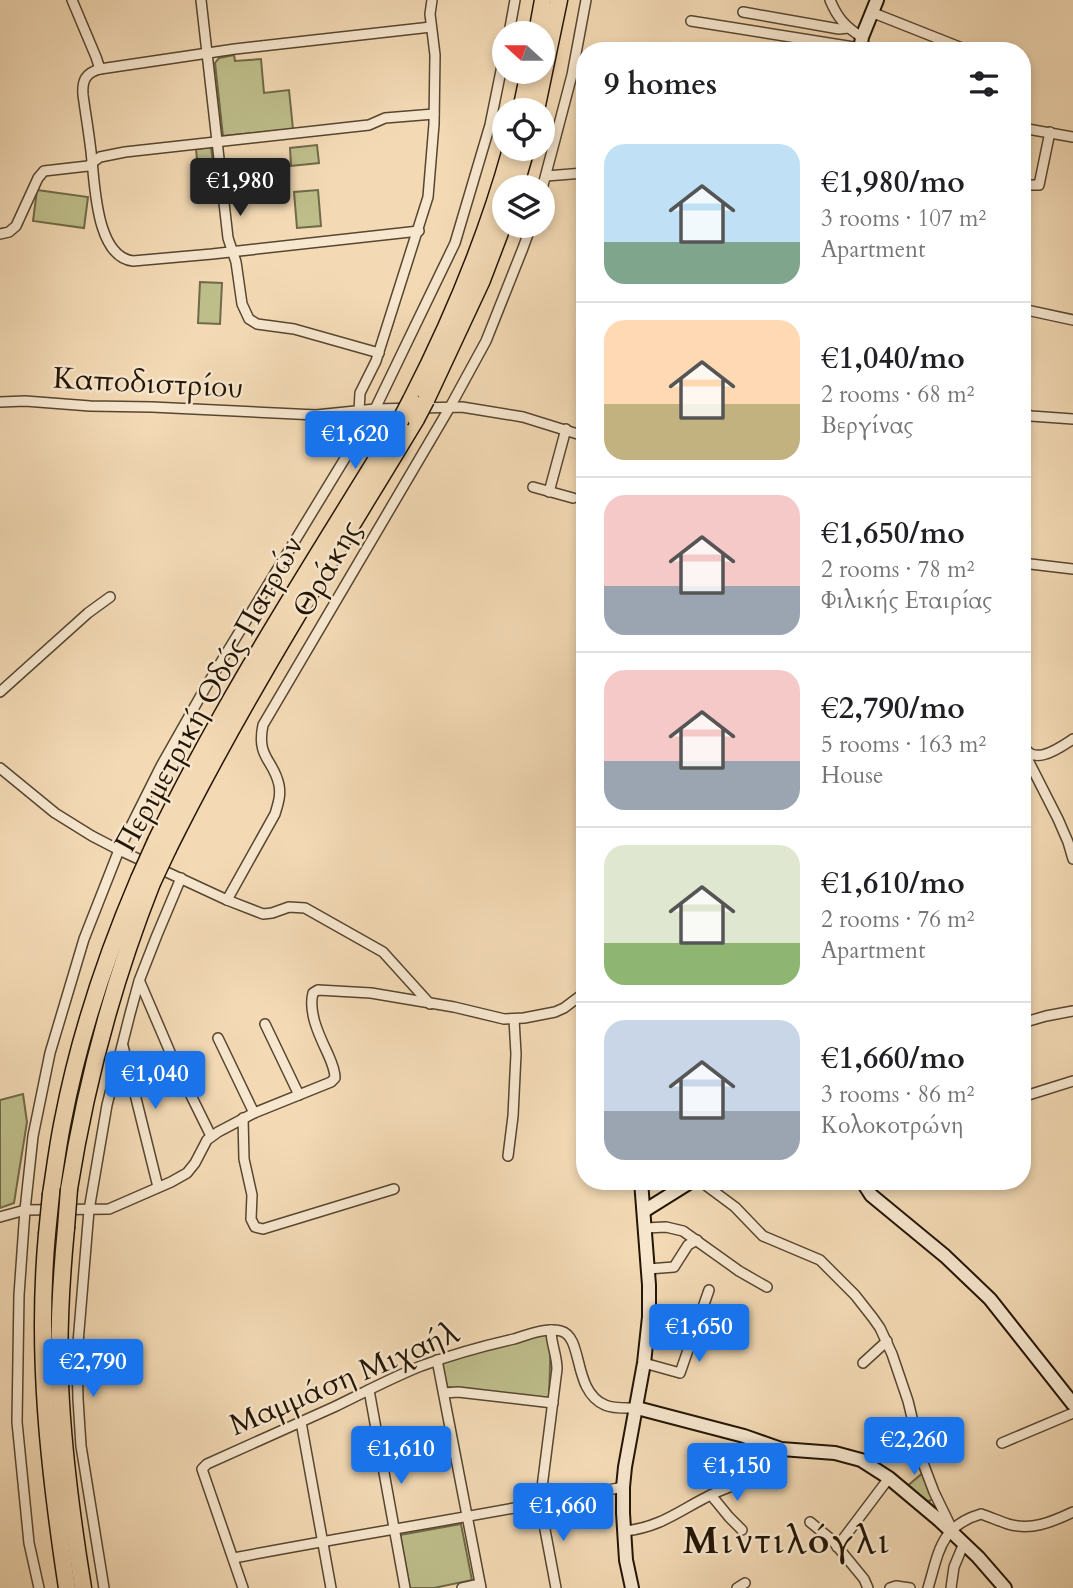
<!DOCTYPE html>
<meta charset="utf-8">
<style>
body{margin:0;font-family:Cardo,serif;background:#f6f6f6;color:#202124;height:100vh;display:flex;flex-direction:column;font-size:26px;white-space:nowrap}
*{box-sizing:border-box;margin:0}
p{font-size:23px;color:#757577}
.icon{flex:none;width:38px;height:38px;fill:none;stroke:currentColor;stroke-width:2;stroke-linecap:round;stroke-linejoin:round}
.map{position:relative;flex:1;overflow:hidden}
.details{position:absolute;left:576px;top:42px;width:455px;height:1148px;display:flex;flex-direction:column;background:#fff;border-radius:28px;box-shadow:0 4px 10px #0003}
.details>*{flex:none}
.needle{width:46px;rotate:291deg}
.tools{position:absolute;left:492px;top:21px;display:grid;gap:14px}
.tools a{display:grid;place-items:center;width:63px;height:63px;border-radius:50%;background:#fff;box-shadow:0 4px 10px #0003;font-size:35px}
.price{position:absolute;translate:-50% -60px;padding:0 16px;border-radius:7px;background:#1a73e8;color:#fff;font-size:23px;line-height:46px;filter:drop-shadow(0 2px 4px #0008)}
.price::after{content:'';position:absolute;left:50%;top:42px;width:21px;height:16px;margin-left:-10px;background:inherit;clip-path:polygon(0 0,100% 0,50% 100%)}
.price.selected{background:#222;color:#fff}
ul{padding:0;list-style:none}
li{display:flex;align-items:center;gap:21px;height:175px;padding:0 28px}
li+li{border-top:2px solid #e0e0e0}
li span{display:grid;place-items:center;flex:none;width:196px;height:140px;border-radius:21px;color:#555}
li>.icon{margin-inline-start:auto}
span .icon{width:84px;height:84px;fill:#fffc;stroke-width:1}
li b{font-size:30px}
h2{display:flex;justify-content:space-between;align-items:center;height:84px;padding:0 28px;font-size:30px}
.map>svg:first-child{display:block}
.green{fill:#bebe8b;stroke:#706a48;stroke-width:2}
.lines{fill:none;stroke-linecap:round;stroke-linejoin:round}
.street-casing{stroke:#574630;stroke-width:12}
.secondary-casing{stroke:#231504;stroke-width:16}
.highway-casing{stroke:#231504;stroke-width:19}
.street{stroke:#f7e7cf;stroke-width:9}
.secondary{stroke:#f7e7cf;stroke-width:12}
.highway{stroke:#f3dab5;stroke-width:16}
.highway-bridge-casing{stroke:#231504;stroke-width:19;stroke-linecap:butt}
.highway-bridge{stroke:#f3dab5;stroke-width:16}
.labels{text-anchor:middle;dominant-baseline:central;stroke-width:5;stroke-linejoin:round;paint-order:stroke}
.street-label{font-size:30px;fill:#231504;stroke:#f7e7cf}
.district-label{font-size:37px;font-weight:bold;letter-spacing:2px;fill:#231504;stroke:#f7e7cf}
</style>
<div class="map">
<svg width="1073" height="1588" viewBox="0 0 1073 1588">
<rect width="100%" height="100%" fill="#f3dab5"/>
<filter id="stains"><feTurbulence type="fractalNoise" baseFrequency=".00286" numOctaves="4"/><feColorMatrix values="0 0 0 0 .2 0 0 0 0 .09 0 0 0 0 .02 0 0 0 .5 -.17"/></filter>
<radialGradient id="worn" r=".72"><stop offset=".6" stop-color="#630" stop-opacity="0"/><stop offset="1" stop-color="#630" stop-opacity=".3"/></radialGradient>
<g class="green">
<path d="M 234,55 L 235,61 L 261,59 L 264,93 L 289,90 L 293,129 L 223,136 L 215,63 L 219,58 Z"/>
<path d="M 317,145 L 319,163 L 291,166 L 290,148 Z"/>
<path d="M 211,147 L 216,186 L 200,188 L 196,149 Z"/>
<path d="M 37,190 L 88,197 L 84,228 L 33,221 Z"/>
<path d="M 318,190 L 321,226 L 297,228 L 294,192 Z"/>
<path d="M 200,282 L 222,283 L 220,324 L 198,323 Z"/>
<path d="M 23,1094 L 27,1122 L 14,1203 L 0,1208 L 0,1100 Z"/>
<path d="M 551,1331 L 549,1399 L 447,1387 L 442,1363 Z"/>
<path d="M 924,1472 L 935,1498 L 925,1503 L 906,1487 Z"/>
<path d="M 461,1524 L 472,1580 L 434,1588 L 410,1588 L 400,1535 Z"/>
</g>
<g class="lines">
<defs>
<g id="street">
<path d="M 72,0 L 96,57 L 100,69 C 85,73 82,81 83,95 C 86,117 90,139 92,161 C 95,188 97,257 133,261 L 212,254 L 419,231"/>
<path d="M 201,0 L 228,238 L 236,262 L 242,304 L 249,319 L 257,324 L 294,329 L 379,353"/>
<path d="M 830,0 C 837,17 845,27 862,37"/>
<path d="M 743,12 L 839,29 L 848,28"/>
<path d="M 871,12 L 962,48"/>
<path d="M 691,21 L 860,48"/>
<path d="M 509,33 L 515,0"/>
<path d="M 100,69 L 235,49 L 431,27"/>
<path d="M 1022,128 L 1073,137"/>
<path d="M 546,176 L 584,173"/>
<path d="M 1022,185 L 1039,185 L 1050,132"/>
<path d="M 542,189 L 572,75 L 586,0"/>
<path d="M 0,234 L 9,232 L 16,226 L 38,178 L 44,171 L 88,166 L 100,157 L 125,152 L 369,125 L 385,118 L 434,114"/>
<path d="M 1022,309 L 1073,320"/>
<path d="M 0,402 L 25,401 L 90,406 L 152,407 L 316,415 L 375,409 L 462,407 L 523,417 L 584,436"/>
<path d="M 359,411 L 360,393 L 376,361 L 428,197 L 434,124 L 435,55 L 430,14 L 432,0"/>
<path d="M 1022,413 L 1031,416 L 1073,419"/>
<path d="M 533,487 L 573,498"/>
<path d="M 549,492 L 566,429"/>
<path d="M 1022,563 L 1073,569"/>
<path d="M 0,692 L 88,613 L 110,597"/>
<path d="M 1022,741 C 1030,769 1058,749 1073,739"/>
<path d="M 1025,750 L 1029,762 L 1058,819 L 1068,842 L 1073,859"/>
<path d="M 0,768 L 55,813 L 92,836 L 119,850 L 227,900 L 263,914 L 272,913 L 289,907 L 305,908 L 383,952 L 430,1004"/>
<path d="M 227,900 L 275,814 C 278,804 281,796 279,785 C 274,760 256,758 263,725 L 450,407 L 486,341 L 523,248 L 531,226"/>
<path d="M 140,982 L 173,1059 L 211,1136"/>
<path d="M 1022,1023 L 1046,1016 L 1073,1011"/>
<path d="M 265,1024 L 299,1095"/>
<path d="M 218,1038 L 254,1113"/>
<path d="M 123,1046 L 158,1187"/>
<path d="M 1022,1097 L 1073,1081"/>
<path d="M 243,1118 L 244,1159 L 252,1195 L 251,1219 L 255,1227 L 263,1229 L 394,1189"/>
<path d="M 508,1156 L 513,1116 L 516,1054 L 514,1019"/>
<path d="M 700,1181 L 735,1207 L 763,1236 L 820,1260 L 855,1295 L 873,1318 L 880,1328 L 892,1354 L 908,1401 L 923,1463 L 934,1492 L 950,1525 L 950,1529"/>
<path d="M 0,1217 L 25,1210 L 109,1209 L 171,1182 L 187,1173 L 195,1163 L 207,1140 L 218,1132 L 254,1113 L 331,1082 L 335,1078 C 335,1069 331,1061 327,1052 C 319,1035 308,1012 313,993 L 318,990 L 371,993 L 454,1007 L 504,1019 L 524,1018 L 555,1012 L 564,1008 L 584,993"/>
<path d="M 645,1228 L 666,1227 L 683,1231 L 739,1271 L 767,1287"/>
<path d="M 648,1269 L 674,1267 L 688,1245 L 697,1240"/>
<path d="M 551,1330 C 551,1344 557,1355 557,1369 L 540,1503 L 556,1588"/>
<path d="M 437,1360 L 481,1588"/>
<path d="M 644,1363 L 680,1373 L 709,1290"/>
<path d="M 863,1363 L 887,1341"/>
<path d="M 369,1390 L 405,1588"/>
<path d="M 444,1393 L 458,1392 L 553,1403"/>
<path d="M 301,1422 L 331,1588"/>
<path d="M 1002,1443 L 1073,1413"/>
<path d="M 711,1495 L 729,1517 L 742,1530"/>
<path d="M 810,1522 L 832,1540 L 864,1579 L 868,1588"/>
<path d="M 625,1531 C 663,1527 682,1508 715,1493 C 734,1484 759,1479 774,1464 C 778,1460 779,1454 781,1449"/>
<path d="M 837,1547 L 889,1478"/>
<path d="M 234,1558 C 363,1533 494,1514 623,1487"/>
<path d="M 39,1588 L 29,1543 L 17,1422 L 19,1295 L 25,1210 L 33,1136 L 50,1053 L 84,939 L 119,850 L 161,766 L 204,690 L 375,409 L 455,243 L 490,125 L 504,56"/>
<path d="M 104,1588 L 81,1446 L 78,1399 L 77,1355 L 89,1210 L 107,1105 L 130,1014 L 139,981 L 157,935 L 181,878"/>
<path d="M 243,1588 L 202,1469 L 207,1464 C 249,1445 292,1426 334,1407 C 363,1393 391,1378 421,1366 C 451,1355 483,1346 514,1339 C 527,1335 547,1327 561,1331 C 584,1337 572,1391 605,1405 C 614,1409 626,1408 637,1408"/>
<path d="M 462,1588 L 480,1584"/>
<path d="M 737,1588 L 745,1583"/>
<path d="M 890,1588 L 896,1586 L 910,1588"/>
<path d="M 928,1588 C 939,1552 940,1526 981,1514 C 990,1517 999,1521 1008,1524 C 1031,1531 1052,1522 1073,1512"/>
<path d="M 951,1588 L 954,1567 L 964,1543"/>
</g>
<g id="secondary">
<path d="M 860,51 L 862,37 L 877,0"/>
<path d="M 862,1181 L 871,1195 L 945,1256 L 990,1299 L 1073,1404"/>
<path d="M 644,1211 L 692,1181"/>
<path d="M 637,1408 L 744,1436 L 781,1449 L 835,1453 L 861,1460 L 889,1478 L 939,1520 L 978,1557 L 1005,1588"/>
<path d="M 632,1588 L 626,1560 L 623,1513 L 623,1487 L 625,1467 L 644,1363 L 649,1317 L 649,1285 L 641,1181"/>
</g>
<g id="highway">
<path d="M 537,33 L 543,0"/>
<path d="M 521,110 L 529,72"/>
<path d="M 536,110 L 559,0"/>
<path d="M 515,187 L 526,149"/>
<path d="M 411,400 C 452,320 487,236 511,149"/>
<path d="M 426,400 L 482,280 L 504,222"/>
<path d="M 156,841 C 226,696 316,559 400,421"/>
<path d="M 168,849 C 242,700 331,560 416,419"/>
<path d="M 69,1189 C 86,1082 112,984 152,883"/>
<path d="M 51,1194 C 55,1169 58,1144 63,1120 C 79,1037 106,956 139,879"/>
<path d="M 66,1228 C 61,1280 58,1332 60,1384 C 63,1453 72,1520 83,1588"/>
<path d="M 47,1234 C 36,1354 49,1469 67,1588"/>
</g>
</defs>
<use href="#street" class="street-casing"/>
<use href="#secondary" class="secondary-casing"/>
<use href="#highway" class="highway-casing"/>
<use href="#street" class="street"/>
<use href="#secondary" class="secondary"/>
<use href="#highway" class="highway"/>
<defs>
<g id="highway-bridge">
<path d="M 416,419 L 426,400"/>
<path d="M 400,421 L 411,400"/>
<path d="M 139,879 L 156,841"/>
<path d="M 152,883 L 168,849"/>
<path d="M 66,1228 L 69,1189"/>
<path d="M 47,1234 L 51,1194"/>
</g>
</defs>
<use href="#highway-bridge" class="highway-bridge-casing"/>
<use href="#highway-bridge" class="highway-bridge"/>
</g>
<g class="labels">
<g class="street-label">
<text transform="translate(148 383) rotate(3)">Καποδιστρίου</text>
<text transform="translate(327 569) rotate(-60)">Θράκης</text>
<text transform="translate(209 694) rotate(-61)">Περιμετρική Οδός Πατρών</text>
<text transform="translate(344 1379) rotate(-23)">Μαμμάση Μιχαήλ</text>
</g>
<g class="district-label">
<text x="787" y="1541">Μιντιλόγλι</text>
</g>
</g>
<rect width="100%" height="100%" filter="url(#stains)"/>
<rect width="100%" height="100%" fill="url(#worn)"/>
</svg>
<div class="tools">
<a><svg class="needle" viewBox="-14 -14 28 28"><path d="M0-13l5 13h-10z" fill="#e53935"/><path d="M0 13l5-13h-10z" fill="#757577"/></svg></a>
<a><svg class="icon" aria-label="locate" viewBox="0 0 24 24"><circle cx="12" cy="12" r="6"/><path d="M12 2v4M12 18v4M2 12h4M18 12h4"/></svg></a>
<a><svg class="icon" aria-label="layers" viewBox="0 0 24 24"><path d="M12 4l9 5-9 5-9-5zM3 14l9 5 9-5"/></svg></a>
</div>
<b class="price selected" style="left:240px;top:218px">€1,980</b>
<b class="price" style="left:355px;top:471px">€1,620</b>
<b class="price" style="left:155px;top:1111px">€1,040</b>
<b class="price" style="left:699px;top:1364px">€1,650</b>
<b class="price" style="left:93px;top:1399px">€2,790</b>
<b class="price" style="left:914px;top:1477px">€2,260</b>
<b class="price" style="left:401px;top:1486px">€1,610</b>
<b class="price" style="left:737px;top:1503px">€1,150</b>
<b class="price" style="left:563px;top:1543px">€1,660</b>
<section class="details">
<h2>9 homes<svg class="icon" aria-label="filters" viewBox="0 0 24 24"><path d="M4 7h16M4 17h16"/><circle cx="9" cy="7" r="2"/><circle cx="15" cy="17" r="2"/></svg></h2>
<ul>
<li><span style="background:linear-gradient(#bfe0f5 70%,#7fa58c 0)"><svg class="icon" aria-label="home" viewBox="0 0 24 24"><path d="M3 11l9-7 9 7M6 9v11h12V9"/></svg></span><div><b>€1,980/mo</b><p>3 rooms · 107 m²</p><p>Apartment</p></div></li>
<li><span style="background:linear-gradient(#ffd9b3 60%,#c2b280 0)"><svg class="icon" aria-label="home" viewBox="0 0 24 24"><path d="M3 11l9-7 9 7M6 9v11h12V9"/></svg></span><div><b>€1,040/mo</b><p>2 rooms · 68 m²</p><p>Βεργίνας</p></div></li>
<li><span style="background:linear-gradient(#f6c9c9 65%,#9aa5b1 0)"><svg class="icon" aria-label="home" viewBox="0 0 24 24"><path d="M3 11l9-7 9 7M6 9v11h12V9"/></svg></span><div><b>€1,650/mo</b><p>2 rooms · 78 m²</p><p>Φιλικής Εταιρίας</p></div></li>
<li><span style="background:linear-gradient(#f6c9c9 65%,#9aa5b1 0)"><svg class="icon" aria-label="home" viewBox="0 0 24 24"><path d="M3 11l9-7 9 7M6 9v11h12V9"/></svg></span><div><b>€2,790/mo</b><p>5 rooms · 163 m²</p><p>House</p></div></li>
<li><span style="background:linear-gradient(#dfe7d0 70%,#8fb573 0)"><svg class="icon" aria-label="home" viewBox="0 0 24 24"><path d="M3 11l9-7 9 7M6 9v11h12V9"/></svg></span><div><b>€1,610/mo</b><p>2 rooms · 76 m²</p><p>Apartment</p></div></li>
<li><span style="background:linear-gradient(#c9d6e8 65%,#9aa5b1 0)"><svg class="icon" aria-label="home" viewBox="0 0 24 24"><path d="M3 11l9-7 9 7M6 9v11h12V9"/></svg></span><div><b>€1,660/mo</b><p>3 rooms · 86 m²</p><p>Κολοκοτρώνη</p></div></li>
</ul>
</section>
</div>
